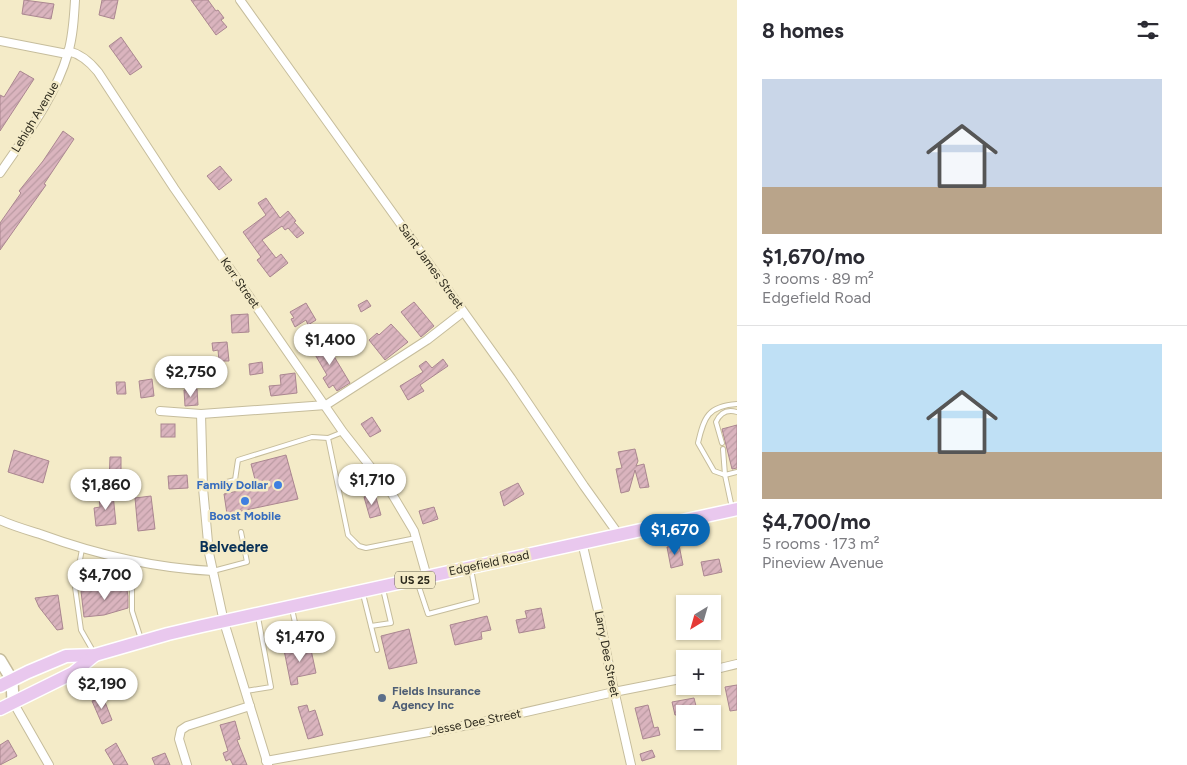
<!DOCTYPE html>
<meta charset="utf-8">
<style>
body{margin:0;font-family:Figtree,sans-serif;background:#f2f2f3;color:#2b2b33;height:100vh;display:flex;flex-direction:column;font-size:19px;white-space:nowrap}
*{box-sizing:border-box;margin:0}
p{font-size:16px;color:#7c7c81}
.icon{flex:none;width:28px;height:28px;fill:none;stroke:currentColor;stroke-width:2;stroke-linecap:round;stroke-linejoin:round}
.map{position:relative;flex:1;overflow:hidden}
.side{display:flex;flex-direction:column;background:#fff;width:450px}
.side>*{flex:none}
.needle{width:32px;rotate:217deg}
.fabs{position:absolute;left:676px;top:595px;display:grid;gap:10px}
.fabs a{display:grid;place-items:center;width:45px;height:45px;border-radius:0px;background:#fff;box-shadow:0 1px 4px #0004;font-size:25px}
.price{position:absolute;translate:-50% -42px;padding:0 11px;border-radius:18px;background:#fff;color:#222;font-size:16px;line-height:32px;filter:drop-shadow(0 1px 2px #0008)}
.price::after{content:'';position:absolute;left:50%;top:30px;width:15px;height:11px;margin-left:-8px;background:inherit;clip-path:polygon(0 0,100% 0,50% 100%)}
.price.current{background:#0967b4;color:#fff}
ul{padding:0;list-style:none}
li{display:grid;align-content:center;gap:10px;height:265px;padding:0 25px}
li+li{border-top:1px solid #e1e1e2}
li span{display:grid;place-items:center;height:155px;border-radius:0px;color:#555}
li>.icon{margin-inline-start:auto}
span .icon{width:90px;height:90px;fill:#fffc;stroke-width:1}
li b{font-size:21px}
h2{display:flex;justify-content:space-between;align-items:center;height:60px;padding:0 25px;font-size:21px}
main{display:flex;flex:1;min-height:0}
.map>svg:first-child{display:block}
.building{fill:url(#building-hatch);stroke:#aa8690}
.lines{fill:none;stroke-linecap:round;stroke-linejoin:round}
.service-casing{stroke:#c6bd9c;stroke-width:6}
.minor-casing{stroke:#c6bd9c;stroke-width:10}
.secondary-casing{stroke:#c6bd9c;stroke-width:14}
.primary-casing{stroke:#fff;stroke-width:15}
.service{stroke:#fff;stroke-width:4}
.minor{stroke:#fff;stroke-width:8}
.secondary{stroke:#fff;stroke-width:11}
.primary{stroke:#e9c8ee;stroke-width:12}
.shop-dot{fill:#3f7fe0;stroke:#f4ebc8;stroke-width:2}
.service-dot{fill:#5c6f8a;stroke:#f4ebc8;stroke-width:2}
.labels{text-anchor:middle;dominant-baseline:central;stroke-width:5;stroke-linejoin:round;paint-order:stroke}
.shield{fill:#f4ebc8;stroke:#67624f;stroke-width:1}
.shield-label{font-size:11px;font-weight:bold;fill:#2b281b}
.street-label{font-size:12px;fill:#2b281b;stroke:#f4ebc8}
.shop-label{font-size:12px;font-weight:bold;fill:#366cbe;stroke:#f4ebc8;text-anchor:end}
.service-label{font-size:12px;font-weight:bold;fill:#4e5e75;stroke:#f4ebc8;text-anchor:start}
.quarter-label{font-size:15px;font-weight:bold;fill:#083056;stroke:#f4ebc8}
</style>
<main>
<div class="map">
<svg width="737" height="765" viewBox="0 0 737 765">
<defs>
<pattern id="building-hatch" width="6" height="6" patternUnits="userSpaceOnUse" patternTransform="scale(1.25)"><rect width="6" height="6" fill="#dab4be"/><path d="M-1 1l2-2M0 6l6-6M5 7l2-2" fill="none" stroke="#bb9ba3"/></pattern>
</defs>
<rect width="100%" height="100%" fill="#f4ebc8"/>
<g class="building">
<path d="M 24,0 L 54,4 L 51,19 L 22,14 Z"/>
<path d="M 102,0 L 118,0 L 114,19 L 99,15 Z"/>
<path d="M 191,0 L 208,0 L 216,11 L 218,10 L 224,18 L 221,20 L 227,27 L 216,35 Z"/>
<path d="M 121,37 L 142,67 L 130,75 L 109,46 Z"/>
<path d="M 20,71 L 34,79 L 0,131 L 0,95 L 4,97 Z"/>
<path d="M 63,131 L 74,139 L 44,184 L 46,185 L 0,250 L 0,223 L 21,193 L 19,191 L 43,161 Z"/>
<path d="M 220,166 L 232,180 L 219,190 L 207,176 Z"/>
<path d="M 266,198 L 280,218 L 288,211 L 296,221 L 294,222 L 304,233 L 297,238 L 288,228 L 285,230 L 282,226 L 262,240 L 276,258 L 281,254 L 288,263 L 270,277 L 257,260 L 261,257 L 243,232 L 266,215 L 258,203 Z"/>
<path d="M 367,300 L 371,306 L 361,312 L 358,305 Z"/>
<path d="M 414,302 L 434,326 L 421,337 L 401,312 Z"/>
<path d="M 306,303 L 316,320 L 308,325 L 306,320 L 295,327 L 291,319 L 294,318 L 290,312 Z"/>
<path d="M 248,314 L 249,332 L 232,333 L 231,315 Z"/>
<path d="M 391,324 L 408,342 L 385,360 L 369,340 L 377,333 L 379,335 Z"/>
<path d="M 323,338 L 350,383 L 337,391 L 333,385 L 329,388 L 323,378 L 327,375 L 310,346 Z"/>
<path d="M 227,342 L 229,361 L 219,361 L 218,350 L 213,351 L 212,343 Z"/>
<path d="M 443,359 L 448,366 L 420,385 L 424,391 L 408,400 L 400,386 L 423,372 L 419,366 L 426,361 L 432,368 Z"/>
<path d="M 262,362 L 263,373 L 250,375 L 249,364 Z"/>
<path d="M 295,373 L 297,393 L 271,396 L 269,386 L 281,385 L 280,375 Z"/>
<path d="M 152,379 L 154,396 L 141,398 L 139,381 Z"/>
<path d="M 116,382 L 125,382 L 126,394 L 117,394 Z"/>
<path d="M 197,389 L 198,405 L 185,406 L 184,390 Z"/>
<path d="M 372,417 L 381,431 L 370,437 L 361,424 Z"/>
<rect x="161" y="424" width="14" height="13"/>
<path d="M 737,425 L 737,468 L 732,469 L 722,429 Z"/>
<path d="M 635,449 L 638,461 L 636,466 L 644,464 L 649,487 L 640,488 L 635,470 L 629,491 L 621,493 L 616,469 L 622,468 L 618,452 Z"/>
<path d="M 14,450 L 49,461 L 43,483 L 8,472 Z"/>
<path d="M 286,455 L 298,499 L 227,514 L 224,494 L 257,487 L 251,464 Z"/>
<path d="M 110,457 L 121,457 L 121,484 L 109,484 Z"/>
<path d="M 187,475 L 188,488 L 169,489 L 168,476 Z"/>
<path d="M 518,483 L 524,494 L 504,506 L 500,492 Z"/>
<path d="M 113,494 L 116,524 L 96,526 L 94,508 L 100,507 L 99,495 Z"/>
<path d="M 375,494 L 381,515 L 370,518 L 364,497 Z"/>
<path d="M 151,496 L 155,529 L 138,531 L 135,498 Z"/>
<path d="M 434,507 L 438,519 L 423,524 L 419,511 Z"/>
<path d="M 679,545 L 683,565 L 671,568 L 667,547 Z"/>
<path d="M 719,559 L 722,572 L 704,576 L 701,562 Z"/>
<path d="M 126,585 L 128,596 L 128,608 L 104,615 L 84,617 L 81,591 Z"/>
<path d="M 58,595 L 63,629 L 57,630 L 39,607 L 35,598 Z"/>
<path d="M 541,608 L 545,628 L 519,633 L 516,620 L 527,618 L 525,611 Z"/>
<path d="M 487,616 L 491,630 L 481,632 L 482,639 L 455,645 L 450,625 Z"/>
<path d="M 409,629 L 417,663 L 389,669 L 381,636 Z"/>
<path d="M 310,645 L 316,673 L 297,677 L 298,684 L 291,685 L 284,650 Z"/>
<path d="M 737,685 L 737,710 L 730,711 L 725,687 Z"/>
<path d="M 103,697 L 112,720 L 102,724 L 92,701 Z"/>
<path d="M 694,698 L 698,714 L 675,715 L 672,702 Z"/>
<path d="M 307,705 L 309,712 L 315,710 L 323,735 L 308,739 L 298,707 Z"/>
<path d="M 648,705 L 654,728 L 658,727 L 660,735 L 643,739 L 635,708 Z"/>
<path d="M 235,721 L 240,739 L 237,740 L 247,765 L 233,765 L 230,759 L 226,761 L 223,753 L 228,751 L 220,725 Z"/>
<path d="M 8,740 L 17,756 L 0,765 L 0,745 Z"/>
<path d="M 116,743 L 128,765 L 114,765 L 105,750 Z"/>
<path d="M 652,750 L 655,757 L 642,761 L 640,754 Z"/>
<path d="M 165,753 L 170,765 L 155,765 L 152,758 Z"/>
</g>
<g class="lines">
<defs>
<g id="service">
<path d="M 343,432 L 328,438 L 348,535 L 359,546 L 366,548 L 416,538"/>
<path d="M 722,443 L 716,422 C 720,413 727,409 737,412"/>
<path d="M 723,449 L 725,475 L 737,472"/>
<path d="M 203,488 L 235,480 L 238,460 L 312,437 L 328,438"/>
<path d="M 732,508 L 725,475 L 714,471 L 698,443 C 704,417 708,406 737,404"/>
<path d="M 82,549 L 75,587 L 81,630 L 93,651"/>
<path d="M 137,561 L 132,590 L 132,611 L 141,639"/>
<path d="M 213,571 L 247,562 L 241,532"/>
<path d="M 417,581 L 428,614 L 477,601 L 471,569"/>
<path d="M 363,594 L 377,650"/>
<path d="M 292,609 L 299,641"/>
<path d="M 371,626 L 391,623 L 383,589"/>
<path d="M 246,691 L 271,687 L 258,617"/>
</g>
<g id="minor">
<path d="M 240,0 L 511,378 L 584,486 L 619,535"/>
<path d="M 0,41 L 67,54"/>
<path d="M 68,51 C 81,54 90,62 98,72 L 174,188 L 343,432 L 392,494 L 414,531 L 427,577"/>
<path d="M 0,173 C 26,135 55,98 68,53 C 73,36 74,18 75,0"/>
<path d="M 160,411 L 201,414 L 326,405 L 427,340 L 463,312"/>
<path d="M 201,414 L 203,488 L 209,553 L 224,622 L 268,765"/>
<path d="M 0,520 C 13,526 27,530 40,534 C 95,554 154,568 213,571"/>
<path d="M 582,542 L 598,610 L 612,681 L 631,765"/>
<path d="M 712,670 L 737,664"/>
<path d="M 13,702 L 49,765"/>
<path d="M 266,761 L 474,724 L 614,692 L 685,678"/>
<path d="M 187,765 L 179,739 L 181,730 L 187,726 L 250,706"/>
</g>
<path id="secondary" d="M 0,660 L 12,680 L 13,702"/>
<g id="primary">
<path d="M 0,686 L 28,672 L 66,656 L 95,655 L 168,634 L 202,626 L 737,509"/>
<path d="M 0,709 L 73,673 L 95,655"/>
</g>
</defs>
<use href="#service" class="service-casing"/>
<use href="#minor" class="minor-casing"/>
<use href="#secondary" class="secondary-casing"/>
<use href="#primary" class="primary-casing"/>
<use href="#service" class="service"/>
<use href="#minor" class="minor"/>
<use href="#secondary" class="secondary"/>
<use href="#primary" class="primary"/>
</g>
<g class="shop-dot">
<circle cx="278" cy="485" r="5"/>
<circle cx="245" cy="501" r="5"/>
</g>
<circle class="service-dot" cx="382" cy="698" r="5"/>
<g class="labels">
<rect class="shield" x="395" y="571.5" width="40" height="17" rx="4"/>
<g class="shield-label">
<text x="415" y="580">US 25</text>
</g>
<g class="street-label">
<text transform="translate(35 117) rotate(-59)">Lehigh Avenue</text>
<text transform="translate(431 266) rotate(54)">Saint James Street</text>
<text transform="translate(240 283) rotate(55)">Kerr Street</text>
<text transform="translate(489 563) rotate(-12)">Edgefield Road</text>
<text transform="translate(607 654) rotate(79)">Larry Dee Street</text>
<text transform="translate(476 722) rotate(-11)">Jesse Dee Street</text>
</g>
<g class="shop-label">
<text x="268" y="485">Family Dollar</text>
<text x="245" y="516" text-anchor="middle">Boost Mobile</text>
</g>
<g class="service-label">
<text x="392" y="691">Fields Insurance<tspan x="392" dy="14">Agency Inc</tspan></text>
</g>
<g class="quarter-label">
<text x="234" y="547">Belvedere</text>
</g>
</g>
</svg>
<div class="fabs">
<a><svg class="needle" viewBox="-14 -14 28 28"><path d="M0-13l5 13h-10z" fill="#e53935"/><path d="M0 13l5-13h-10z" fill="#7c7c81"/></svg></a>
<a>+</a>
<a>−</a>
</div>
<b class="price" style="left:330px;top:366px">$1,400</b>
<b class="price" style="left:191px;top:398px">$2,750</b>
<b class="price" style="left:372px;top:506px">$1,710</b>
<b class="price" style="left:106px;top:511px">$1,860</b>
<b class="price current" style="left:675px;top:556px">$1,670</b>
<b class="price" style="left:105px;top:601px">$4,700</b>
<b class="price" style="left:300px;top:663px">$1,470</b>
<b class="price" style="left:102px;top:710px">$2,190</b>
</div>
<section class="side">
<h2>8 homes<svg class="icon" aria-label="filters" viewBox="0 0 24 24"><path d="M4 7h16M4 17h16"/><circle cx="9" cy="7" r="2"/><circle cx="15" cy="17" r="2"/></svg></h2>
<ul>
<li><span style="background:linear-gradient(#c9d6e8 70%,#b9a48a 0)"><svg class="icon" aria-label="home" viewBox="0 0 24 24"><path d="M3 11l9-7 9 7M6 9v11h12V9"/></svg></span><div><b>$1,670/mo</b><p>3 rooms · 89 m²</p><p>Edgefield Road</p></div></li>
<li><span style="background:linear-gradient(#bfe0f5 70%,#b9a48a 0)"><svg class="icon" aria-label="home" viewBox="0 0 24 24"><path d="M3 11l9-7 9 7M6 9v11h12V9"/></svg></span><div><b>$4,700/mo</b><p>5 rooms · 173 m²</p><p>Pineview Avenue</p></div></li>
</ul>
</section>
</main>
